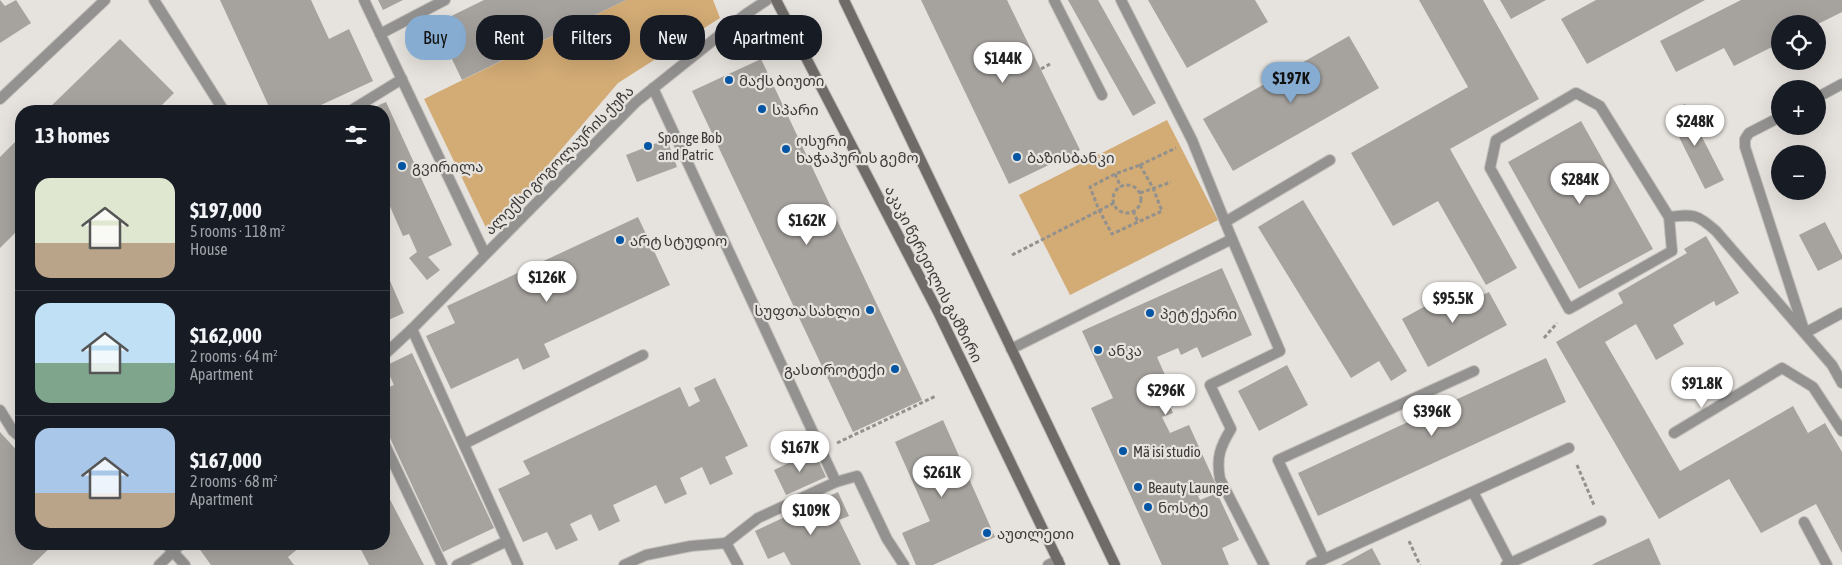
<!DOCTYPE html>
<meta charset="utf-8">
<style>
body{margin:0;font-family:"Asap Condensed","Noto Sans Georgian",sans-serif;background:#20242c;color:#f1f3f6;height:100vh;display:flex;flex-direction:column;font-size:19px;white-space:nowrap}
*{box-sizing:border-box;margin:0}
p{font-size:16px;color:#9ea1a6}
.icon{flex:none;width:28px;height:28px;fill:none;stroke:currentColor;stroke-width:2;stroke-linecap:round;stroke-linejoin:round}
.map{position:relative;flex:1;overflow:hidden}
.side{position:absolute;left:15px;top:105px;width:375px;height:445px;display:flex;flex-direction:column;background:#171b24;border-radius:20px;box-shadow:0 5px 20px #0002}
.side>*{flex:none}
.hud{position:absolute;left:405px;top:15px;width:475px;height:45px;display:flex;gap:10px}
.fabs{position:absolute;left:1771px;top:15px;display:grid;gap:10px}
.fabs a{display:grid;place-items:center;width:55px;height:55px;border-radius:50%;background:#171b24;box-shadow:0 5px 20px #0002;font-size:25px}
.price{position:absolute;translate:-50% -42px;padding:0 11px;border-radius:18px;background:#fff;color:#222;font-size:16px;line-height:32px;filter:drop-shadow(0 1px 2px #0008)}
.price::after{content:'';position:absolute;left:50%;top:30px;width:15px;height:11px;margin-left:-8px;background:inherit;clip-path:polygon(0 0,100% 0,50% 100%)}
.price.on{background:#86acd1;color:#111}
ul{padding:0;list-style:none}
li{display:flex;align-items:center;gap:15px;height:125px;padding:0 20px}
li+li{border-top:1px solid #363941}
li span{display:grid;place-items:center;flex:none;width:140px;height:100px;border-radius:15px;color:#555}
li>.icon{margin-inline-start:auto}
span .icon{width:60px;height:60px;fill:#fffc;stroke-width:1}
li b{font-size:21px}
h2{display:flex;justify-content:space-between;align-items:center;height:60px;padding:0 20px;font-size:21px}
.pill{padding:0 18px;border-radius:20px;background:#171b24;box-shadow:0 5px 20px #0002;font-size:18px;line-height:45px}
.pill.on{background:#86acd1;color:#111}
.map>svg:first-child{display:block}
.green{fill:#d2ab75}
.building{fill:#a6a29e}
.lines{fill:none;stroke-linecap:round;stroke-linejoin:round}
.lane-casing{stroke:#c1bdb9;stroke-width:12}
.street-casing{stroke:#c1bdb9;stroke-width:12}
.secondary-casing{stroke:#c1bdb9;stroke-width:12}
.path{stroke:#93918d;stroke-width:3;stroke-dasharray:4 2.5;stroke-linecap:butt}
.lane{stroke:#939290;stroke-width:10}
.street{stroke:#939290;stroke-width:10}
.secondary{stroke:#6e6b68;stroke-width:10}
.poi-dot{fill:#0455a4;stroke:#e6e2dd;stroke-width:2}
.labels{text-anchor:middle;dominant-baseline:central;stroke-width:4.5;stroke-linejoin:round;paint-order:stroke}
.poi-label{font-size:15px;fill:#3c3b39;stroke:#e6e2dd;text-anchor:start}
.street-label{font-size:15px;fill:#3c3b39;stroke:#e6e2dd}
</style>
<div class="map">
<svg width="1842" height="565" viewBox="0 0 1842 565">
<rect width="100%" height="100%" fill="#e6e2dd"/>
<g class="green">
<path d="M 626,0 L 713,0 L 720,18 L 618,83 L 489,234 L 424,99 Z"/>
<path d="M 1167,120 L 1218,220 L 1070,295 L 1019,195 Z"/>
</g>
<g class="building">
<path d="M 0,0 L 5,6 L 16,0 L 31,23 L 0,43 Z"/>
<path d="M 220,0 L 311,0 L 329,39 L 349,29 L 373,81 L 308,111 L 271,111 Z"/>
<path d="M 378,0 L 403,0 L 383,10 Z"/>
<path d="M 484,0 L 626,0 L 462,80 L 435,24 Z"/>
<path d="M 921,0 L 1007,0 L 1080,150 L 1009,184 Z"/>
<path d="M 1068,0 L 1098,0 L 1156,103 L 1133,116 Z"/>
<path d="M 1148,0 L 1255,0 L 1268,22 L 1187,68 Z"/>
<path d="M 1419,0 L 1483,0 L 1539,99 L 1450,149 L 1517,268 L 1486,285 L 1438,201 L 1393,226 L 1351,153 L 1468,87 Z"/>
<path d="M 1500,0 L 1546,0 L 1511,19 Z"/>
<path d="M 1596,0 L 1705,0 L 1587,64 L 1561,19 Z"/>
<path d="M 1741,0 L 1842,0 L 1842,12 L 1818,24 L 1780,24 L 1780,43 L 1734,66 L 1724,48 L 1676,72 L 1660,41 Z"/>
<path d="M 1349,36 L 1379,88 L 1233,171 L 1203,119 Z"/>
<path d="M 120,39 L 174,93 L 156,111 L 46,111 Z"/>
<path d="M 761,59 L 922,400 L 853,432 L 692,91 Z"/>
<path d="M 386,102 L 452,245 L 428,257 L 440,270 L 427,280 L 409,258 L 417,252 L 409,234 L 403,236 L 384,193 L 384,111 L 366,111 Z"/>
<path d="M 1685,104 L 1724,180 L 1705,189 L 1667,113 Z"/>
<path d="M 1581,121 L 1653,249 L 1579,289 L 1508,162 Z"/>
<path d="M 21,136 L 21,227 L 0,248 L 0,157 Z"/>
<path d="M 667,139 L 677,167 L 637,182 L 626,155 Z"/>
<path d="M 1303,200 L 1407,371 L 1391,381 L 1379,361 L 1351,378 L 1258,227 Z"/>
<path d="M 638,217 L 670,285 L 544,344 L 550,357 L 523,370 L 518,358 L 451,389 L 426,336 L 455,323 L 447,306 Z"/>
<path d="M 1825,222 L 1842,255 L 1842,259 L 1818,271 L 1799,235 Z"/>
<path d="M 1706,236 L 1739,293 L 1716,306 L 1714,301 L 1673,325 L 1684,344 L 1656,360 L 1636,324 L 1605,342 L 1680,471 L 1793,406 L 1808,433 L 1825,423 L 1842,452 L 1842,553 L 1816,504 L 1761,533 L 1729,479 L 1659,519 L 1556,342 L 1623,303 L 1618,293 L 1687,253 L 1684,249 Z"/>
<path d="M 384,267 L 404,313 L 384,322 Z"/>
<path d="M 1222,268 L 1252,335 L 1202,358 L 1197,347 L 1181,355 L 1178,348 L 1157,357 L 1165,375 L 1157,378 L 1173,413 L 1162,417 L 1170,433 L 1189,425 L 1217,487 L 1198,496 L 1200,500 L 1217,493 L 1239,540 L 1222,548 L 1229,565 L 1162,565 L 1091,408 L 1113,398 L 1082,331 Z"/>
<path d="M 1475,288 L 1480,296 L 1489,292 L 1507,325 L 1428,367 L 1402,319 L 1456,289 L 1460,296 Z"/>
<path d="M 412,353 L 494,528 L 443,552 L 384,425 L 384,389 L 394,385 L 385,366 Z"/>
<path d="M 1546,358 L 1566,402 L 1318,516 L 1298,473 Z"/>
<path d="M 1287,365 L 1308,405 L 1259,431 L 1238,391 Z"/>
<path d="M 715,378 L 748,446 L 725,457 L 733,474 L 710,485 L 702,467 L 680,478 L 687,494 L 665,504 L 656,485 L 613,505 L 620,521 L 599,531 L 591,514 L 570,524 L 578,540 L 556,550 L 547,532 L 523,542 L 498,489 L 530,474 L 523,461 L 680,387 L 689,407 L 700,401 L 694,388 Z"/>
<path d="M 943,420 L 995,537 L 933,565 L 916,565 L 902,533 L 930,521 L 895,442 Z"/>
<path d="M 0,432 L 21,455 L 21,544 L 54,544 L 32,565 L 0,565 Z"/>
<path d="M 814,451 L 826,477 L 786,495 L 774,470 Z"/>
<path d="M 384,488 L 424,565 L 369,565 L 358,544 L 384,544 Z"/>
<path d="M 838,492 L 849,516 L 839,520 L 861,565 L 791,565 L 784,552 L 768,559 L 755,531 Z"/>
<path d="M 1649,538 L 1661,565 L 1592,565 L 1595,563 Z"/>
<path d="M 202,544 L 298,544 L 300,547 L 288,557 L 294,565 L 211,565 L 198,547 Z"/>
<path d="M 1372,548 L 1381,565 L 1341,565 Z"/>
</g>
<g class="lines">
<defs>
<g id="lane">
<path d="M 154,0 L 224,111"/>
<path d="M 364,0 L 485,254"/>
<path d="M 1054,0 L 1102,95"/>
<path d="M 1121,0 L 1192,140 L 1232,239"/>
<path d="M 380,34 L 445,0"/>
<path d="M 653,88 L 836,482 L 857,476 L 887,539 L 904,565"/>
<path d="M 1576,93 L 1600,106 L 1669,217 L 1672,251 L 1569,309 L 1490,168 L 1496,140 Z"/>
<path d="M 1818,97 L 1842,84"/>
<path d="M 350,111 L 402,79"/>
<path d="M 1780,117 L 1749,133 L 1745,139 L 1745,147 L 1805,333 L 1842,313"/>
<path d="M 1669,217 C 1694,214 1697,214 1716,231 L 1832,365 L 1842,383"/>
<path d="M 1225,222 L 1330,160"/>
<path d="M 412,329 L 518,565"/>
<path d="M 1011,349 L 1232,239 L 1280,351 L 1210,385 L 1231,429 C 1220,447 1216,458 1220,479 L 1264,565"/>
<path d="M 0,410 L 13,431 L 21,438"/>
<path d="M 1674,433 L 1782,368 L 1813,387 L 1842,431"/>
<path d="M 384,443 L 442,565"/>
<path d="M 464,444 L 643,355"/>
<path d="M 1473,492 L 1510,563"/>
<path d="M 1804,522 L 1827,565"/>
<path d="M 726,543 L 758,518 L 836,482"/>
<path d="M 166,544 L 185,565"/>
<path d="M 1324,559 L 1278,460 L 1474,371"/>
<path d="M 457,565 L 507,541"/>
<path d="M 624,565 L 646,555 L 691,546 L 726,543 L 738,565"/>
<path d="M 1048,565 L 1058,560"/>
<path d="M 1311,565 L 1569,448"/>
<path d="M 1506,565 L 1601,521"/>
</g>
<g id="street">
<path d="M 0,99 L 105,0"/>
<path d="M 384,355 L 412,329 L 636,102 L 746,14 L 767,0"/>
<path d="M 159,565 L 181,544"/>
</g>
<g id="secondary">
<path d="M 776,0 L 939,314 L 1060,565"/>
<path d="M 844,0 L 1115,565"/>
</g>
</defs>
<use href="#lane" class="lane-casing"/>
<use href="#street" class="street-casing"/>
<use href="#secondary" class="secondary-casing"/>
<g class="path">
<path d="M 1041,69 L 1050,64"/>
<path d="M 1140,165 L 1153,188 L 1162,211 L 1112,234 L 1099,210 L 1090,187 L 1115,174 Z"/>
<path d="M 1140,165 L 1176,148"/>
<path d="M 1115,174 L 1121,187"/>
<circle cx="1127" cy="199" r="14"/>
<path d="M 1140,193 L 1171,182"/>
<path d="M 1133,211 L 1138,222"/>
<path d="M 1012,255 L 1114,203"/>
<path d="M 1544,338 L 1557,323"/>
<path d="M 837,443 L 936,396"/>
<path d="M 1577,465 L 1594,505"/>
<path d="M 1409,541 L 1420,565"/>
</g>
<use href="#lane" class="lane"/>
<use href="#street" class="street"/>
<use href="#secondary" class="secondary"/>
</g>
<g class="poi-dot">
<circle cx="729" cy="80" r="5"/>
<circle cx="762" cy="109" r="5"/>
<circle cx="648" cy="146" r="5"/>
<circle cx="786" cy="149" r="5"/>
<circle cx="1017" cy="157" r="5"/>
<circle cx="402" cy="166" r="5"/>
<circle cx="620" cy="240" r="5"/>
<circle cx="870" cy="310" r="5"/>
<circle cx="1150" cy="313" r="5"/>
<circle cx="1098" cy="350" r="5"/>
<circle cx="895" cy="369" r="5"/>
<circle cx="1123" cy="451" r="5"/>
<circle cx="1138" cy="487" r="5"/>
<circle cx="1148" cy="507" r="5"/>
<circle cx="987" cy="533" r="5"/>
</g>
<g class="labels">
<g class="poi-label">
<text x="739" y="80">მაქს ბიუთი</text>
<text x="772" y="109">სპარი</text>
<text x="658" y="137">Sponge Bob<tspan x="658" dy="17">and Patric</tspan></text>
<text x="796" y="140">ოსური<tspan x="796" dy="17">ხაჭაპურის გემო</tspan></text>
<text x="1027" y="157">ბაზისბანკი</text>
<text x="412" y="166">გვირილა</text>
<text x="630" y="240">არტ სტუდიო</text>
<text x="860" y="310" text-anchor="end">სუფთა სახლი</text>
<text x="1160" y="313">პეტ ქეარი</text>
<text x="1108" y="350">ანკა</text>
<text x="885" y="369" text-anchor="end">გასთროტექი</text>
<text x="1133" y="451">Mä isi studio</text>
<text x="1148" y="487">Beauty Launge</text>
<text x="1158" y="507">ნოსტე</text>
<text x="997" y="533">აუთლეთი</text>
</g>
<g class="street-label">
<text transform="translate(559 160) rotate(-45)">ალექსი გოგოლაურის ქუჩა</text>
<text transform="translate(934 274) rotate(63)">აკაკი წერეთლის გამზირი</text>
</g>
</g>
</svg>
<div class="fabs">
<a><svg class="icon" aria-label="locate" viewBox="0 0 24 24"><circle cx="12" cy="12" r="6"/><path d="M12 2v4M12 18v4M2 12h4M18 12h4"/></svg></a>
<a>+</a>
<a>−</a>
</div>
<b class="price" style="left:1003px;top:84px">$144K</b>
<b class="price on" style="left:1291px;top:104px">$197K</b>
<b class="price" style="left:1695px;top:147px">$248K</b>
<b class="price" style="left:1580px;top:205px">$284K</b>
<b class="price" style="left:807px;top:246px">$162K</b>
<b class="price" style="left:547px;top:303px">$126K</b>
<b class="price" style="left:1453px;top:324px">$95.5K</b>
<b class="price" style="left:1702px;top:409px">$91.8K</b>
<b class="price" style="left:1166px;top:416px">$296K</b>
<b class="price" style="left:1432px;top:437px">$396K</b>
<b class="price" style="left:800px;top:473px">$167K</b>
<b class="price" style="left:942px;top:498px">$261K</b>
<b class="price" style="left:811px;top:536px">$109K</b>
<div class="hud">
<a class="pill on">Buy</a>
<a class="pill">Rent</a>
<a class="pill">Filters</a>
<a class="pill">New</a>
<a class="pill">Apartment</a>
</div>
<section class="side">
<h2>13 homes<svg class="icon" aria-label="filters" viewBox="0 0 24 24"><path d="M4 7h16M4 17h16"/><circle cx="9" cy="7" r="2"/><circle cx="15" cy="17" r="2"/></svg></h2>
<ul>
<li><span style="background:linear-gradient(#dfe7d0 65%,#b9a48a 0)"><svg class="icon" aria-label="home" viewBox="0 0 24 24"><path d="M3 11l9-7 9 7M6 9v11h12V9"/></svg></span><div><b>$197,000</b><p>5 rooms · 118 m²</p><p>House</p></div></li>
<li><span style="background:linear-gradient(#bfe0f5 60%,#7fa58c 0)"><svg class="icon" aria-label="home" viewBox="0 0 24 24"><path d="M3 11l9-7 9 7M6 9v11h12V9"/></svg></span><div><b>$162,000</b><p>2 rooms · 64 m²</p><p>Apartment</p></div></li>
<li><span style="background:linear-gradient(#a9c7e8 65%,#b9a48a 0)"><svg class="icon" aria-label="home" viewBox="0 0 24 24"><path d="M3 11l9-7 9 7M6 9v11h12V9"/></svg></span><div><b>$167,000</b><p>2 rooms · 68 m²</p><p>Apartment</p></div></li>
</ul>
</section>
</div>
